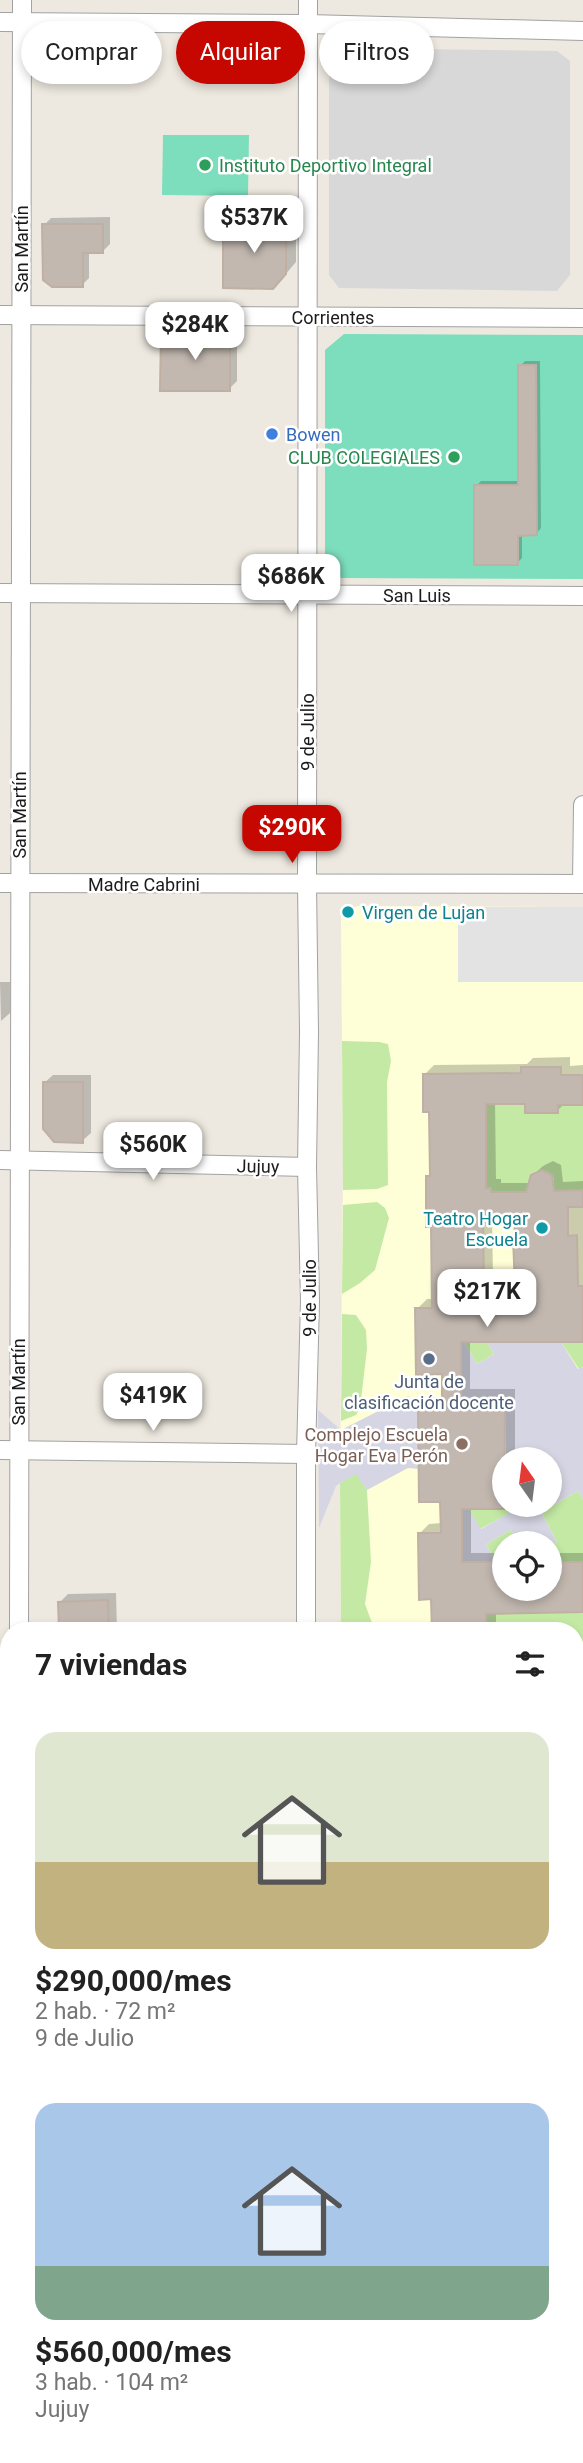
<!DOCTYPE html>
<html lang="es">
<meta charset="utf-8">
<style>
body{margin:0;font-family:Roboto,sans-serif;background:#f6f6f6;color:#222;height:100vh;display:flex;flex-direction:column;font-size:26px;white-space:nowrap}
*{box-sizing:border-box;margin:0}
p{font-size:23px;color:#767676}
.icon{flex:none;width:38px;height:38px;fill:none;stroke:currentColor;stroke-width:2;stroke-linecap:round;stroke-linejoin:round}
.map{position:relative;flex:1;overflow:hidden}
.drawer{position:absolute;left:0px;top:1622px;width:584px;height:842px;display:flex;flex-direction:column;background:#fff;border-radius:28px 28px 0 0;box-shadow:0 4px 10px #0003}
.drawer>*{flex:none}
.guide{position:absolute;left:21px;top:21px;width:542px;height:63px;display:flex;gap:14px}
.needle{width:46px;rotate:346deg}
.tools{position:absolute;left:492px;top:1447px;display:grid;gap:14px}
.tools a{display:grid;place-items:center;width:70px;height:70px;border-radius:50%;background:#fff;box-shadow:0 4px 10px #0003;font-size:35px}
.price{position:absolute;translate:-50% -60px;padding:0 16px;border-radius:14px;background:#fff;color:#222;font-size:23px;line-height:46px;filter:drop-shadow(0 2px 4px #0008)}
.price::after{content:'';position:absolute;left:50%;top:42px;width:21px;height:16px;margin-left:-10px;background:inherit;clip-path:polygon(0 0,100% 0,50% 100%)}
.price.current{background:#c60700;color:#fff}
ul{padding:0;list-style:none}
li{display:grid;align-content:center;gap:14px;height:371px;padding:0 35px}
li span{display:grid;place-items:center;height:217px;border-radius:21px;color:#555}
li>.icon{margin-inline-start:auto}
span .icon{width:126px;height:126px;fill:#fffc;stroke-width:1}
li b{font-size:30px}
h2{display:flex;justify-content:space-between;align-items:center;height:84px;padding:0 35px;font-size:30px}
.chip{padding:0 24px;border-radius:32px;background:#fff;box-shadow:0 4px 10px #0003;font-size:24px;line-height:63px}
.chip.current{background:#c60700;color:#fff}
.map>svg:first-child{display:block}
.residential{fill:#d9d8d8}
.education{fill:#feffd7;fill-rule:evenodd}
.grass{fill:#c4e9a5}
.pitch{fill:#7cdebc}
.parking{fill:#e3e3e3}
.plaza{fill:#d5d5e3}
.shadow{fill:#0003;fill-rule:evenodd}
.building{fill:#c2b8b0;stroke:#bfb0a3;stroke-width:2;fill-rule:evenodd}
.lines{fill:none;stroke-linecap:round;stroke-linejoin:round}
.minor-casing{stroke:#a2a2a2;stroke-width:20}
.tertiary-casing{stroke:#a2a2a2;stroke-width:24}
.minor{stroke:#fff;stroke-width:18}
.tertiary{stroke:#fff;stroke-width:21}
.leisure-dot{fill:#2e9e5b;stroke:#fff;stroke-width:2.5}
.shop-dot{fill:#3f7fe0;stroke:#fff;stroke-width:2.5}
.culture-dot{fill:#0f9aa8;stroke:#fff;stroke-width:2.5}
.service-dot{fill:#5c6f8a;stroke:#fff;stroke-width:2.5}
.education-dot{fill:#8d6e63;stroke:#fff;stroke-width:2.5}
.labels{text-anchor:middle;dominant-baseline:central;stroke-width:5;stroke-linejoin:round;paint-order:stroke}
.leisure-label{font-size:18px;fill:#27864d;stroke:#fff;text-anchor:start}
.street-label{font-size:18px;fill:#1b1b1b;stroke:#fff}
.shop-label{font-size:18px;fill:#366cbe;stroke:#fff;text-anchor:start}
.culture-label{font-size:18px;fill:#0d838f;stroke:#fff;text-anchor:start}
.service-label{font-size:18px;fill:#4e5e75;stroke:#fff}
.education-label{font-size:18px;fill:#785e54;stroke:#fff;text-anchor:end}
</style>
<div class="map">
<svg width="583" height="2463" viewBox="0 0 583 2463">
<rect width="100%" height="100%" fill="#ede9e0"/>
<path class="residential" d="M 339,48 L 557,51 L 570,61 L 570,275 L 557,291 L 339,288 L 329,275 L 329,58 Z"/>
<path class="education" d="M 357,906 L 583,907 L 583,2007 L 576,2006 L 576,1631 L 341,1631 L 340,1483 L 343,1171 L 341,917 ZM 504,1460 L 550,1460 L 550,1505 L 504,1505 ZM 504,1544 L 550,1544 L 550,1589 L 504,1589 Z"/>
<g class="grass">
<path d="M 342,1041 L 379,1042 L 388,1044 L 391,1061 L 387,1082 L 388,1185 L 377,1189 L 343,1190 Z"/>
<path d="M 486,1104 L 525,1104 L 525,1113 L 558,1113 L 558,1105 L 583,1105 L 583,1190 L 549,1191 L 552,1187 L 554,1178 C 549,1168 538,1169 531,1175 L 530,1188 L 534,1192 L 491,1192 L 491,1188 L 486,1188 Z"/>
<path d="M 377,1202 L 385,1208 L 389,1218 L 375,1270 L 360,1283 L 342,1294 L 343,1205 Z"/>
<path d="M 342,1314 L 356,1315 L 366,1330 L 367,1349 L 360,1408 L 356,1415 L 341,1421 Z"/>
<path d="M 464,1342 L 487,1342 L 494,1354 L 477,1364 Z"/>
<path d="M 561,1342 L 583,1342 L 583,1367 L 579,1369 Z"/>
<path d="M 356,1473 L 367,1490 L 371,1562 L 365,1604 L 375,1631 L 341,1631 L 340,1483 Z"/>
<path d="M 578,1491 L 583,1499 L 583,1562 L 550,1562 L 550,1547 L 557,1542 L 541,1512 Z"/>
<path d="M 506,1507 L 510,1513 L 480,1529 L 469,1509 L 505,1509 Z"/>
<path d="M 511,1530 L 519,1543 L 504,1544 L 504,1562 L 496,1562 L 486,1544 Z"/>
<path d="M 583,1612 L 583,1684 L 576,1684 L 576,1631 L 486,1631 L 486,1614 Z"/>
<path d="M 576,1726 L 583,1726 L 583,1795 L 576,1796 Z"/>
<path d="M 0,1768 L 5,1773 L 6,1925 L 0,1925 Z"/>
</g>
<g class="pitch">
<path d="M 163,135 L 249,135 L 248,196 L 162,195 Z"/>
<path d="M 344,334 L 583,335 L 583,579 L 341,578 L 325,563 L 325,350 Z"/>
</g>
<rect class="parking" x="458" y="907" width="125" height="75"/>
<g class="plaza">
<path d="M 461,1342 L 464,1342 L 477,1364 L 494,1354 L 487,1342 L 561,1342 L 578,1369 L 583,1367 L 583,1499 L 578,1491 L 541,1512 L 557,1542 L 550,1547 L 550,1544 L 519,1543 L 511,1530 L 486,1544 L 496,1562 L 462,1562 L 462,1509 L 469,1509 L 481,1529 L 509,1513 L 506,1505 L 550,1505 L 550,1460 L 506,1459 L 505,1398 L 461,1398 Z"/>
<path d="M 408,1396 L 418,1406 L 419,1469 L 408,1468 L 367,1490 L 356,1474 L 340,1483 L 336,1486 L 319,1528 L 318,1410 L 341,1430 Z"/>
</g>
<g class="shadow">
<path d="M 236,213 L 296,214 L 296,262 L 284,276 L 225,224 Z"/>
<path d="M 110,217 L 110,244 L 103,251 L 89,252 L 89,278 L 82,285 L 44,225 L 51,218 Z"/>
<path d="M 171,325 L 237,325 L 237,381 L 229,389 L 162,333 Z"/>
<path d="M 525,361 L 540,361 L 541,528 L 536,534 L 522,534 L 522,558 L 517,563 L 476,486 L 481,481 L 520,481 L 520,366 Z"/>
<path d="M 0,982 L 10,982 L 10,1013 L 1,1021 Z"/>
<path d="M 570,1057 L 570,1066 L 583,1065 L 583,1103 L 565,1103 L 557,1111 L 527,1102 L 495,1102 L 496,1179 L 501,1179 L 501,1183 L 530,1183 L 532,1176 L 543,1166 L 553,1161 L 561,1165 L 563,1182 L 583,1181 L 583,1340 L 470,1340 L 470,1389 L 515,1389 L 515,1460 L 504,1460 L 504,1505 L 507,1505 L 505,1508 L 471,1508 L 471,1553 L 504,1553 L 504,1589 L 550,1589 L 550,1553 L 583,1553 L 583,1610 L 496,1612 L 496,1631 L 433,1631 L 433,1598 L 419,1534 L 429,1524 L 442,1523 L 442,1500 L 420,1407 L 430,1397 L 444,1397 L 444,1372 L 417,1309 L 427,1299 L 433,1299 L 433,1225 L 428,1176 L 432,1172 L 431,1110 L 424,1075 L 434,1065 L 527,1064 L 533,1058 ZM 519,1213 L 516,1278 L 493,1278 L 492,1214 Z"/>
<path d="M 53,1075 L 91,1075 L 91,1133 L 82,1141 L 44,1083 Z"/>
<path d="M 116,1593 L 117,1631 L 60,1631 L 60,1602 L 68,1594 Z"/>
<rect x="576" y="1675" width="7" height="49"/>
<path d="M 583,1786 L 583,1827 L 576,1827 L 576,1787 Z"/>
</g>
<g class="building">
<path d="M 223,223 L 286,224 L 286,274 L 273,289 L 223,288 Z"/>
<path d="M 42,224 L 103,224 L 103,253 L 83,253 L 83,287 L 52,287 L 43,280 Z"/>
<path d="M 161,332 L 230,332 L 230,391 L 160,391 Z"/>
<path d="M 518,365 L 536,365 L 537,535 L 518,536 L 518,565 L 474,565 L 474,485 L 518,485 Z"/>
<path d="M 521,1067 L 561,1067 L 561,1075 L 583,1075 L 583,1105 L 558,1105 L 558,1113 L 525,1113 L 525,1104 L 486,1104 L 486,1188 L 491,1188 L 491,1192 L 526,1192 L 531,1175 L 542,1170 L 552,1175 L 554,1191 L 583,1190 L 583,1207 L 568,1207 L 568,1236 L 577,1235 L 578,1286 L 583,1286 L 583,1342 L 461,1342 L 461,1398 L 505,1398 L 504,1509 L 462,1509 L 462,1562 L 504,1562 L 504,1589 L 550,1589 L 550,1562 L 583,1562 L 583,1612 L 486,1614 L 486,1631 L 432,1631 L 431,1599 L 419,1600 L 418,1533 L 441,1533 L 440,1502 L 419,1502 L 418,1406 L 442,1406 L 442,1374 L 416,1375 L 415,1308 L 432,1308 L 431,1227 L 426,1227 L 426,1176 L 430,1176 L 429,1112 L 423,1112 L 423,1074 L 521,1073 ZM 517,1215 L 513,1238 L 515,1287 L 484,1288 L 483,1216 Z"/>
<path d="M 43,1082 L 83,1082 L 83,1143 L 54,1142 L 43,1129 Z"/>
<path d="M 108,1600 L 109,1631 L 59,1631 L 58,1602 Z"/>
</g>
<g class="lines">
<defs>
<g id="minor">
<path d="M 0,22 L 308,24 L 583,31"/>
<path d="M 0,315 L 583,318"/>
<path d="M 0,593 L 583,596"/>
<path d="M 0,883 L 583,884"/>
<path d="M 582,884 L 583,805"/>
<path d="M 0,1160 L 307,1167"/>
<path d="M 0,1450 L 306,1454"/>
<path d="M 19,1631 L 22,0"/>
<path d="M 306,1631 L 306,1454 L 310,1301 L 307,1167 L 309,1032 L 307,884 L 308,0"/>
<path d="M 0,1739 L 9,1739"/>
<path d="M 0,2304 L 9,2304"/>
<path d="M 576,2312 L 583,2312"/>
<path d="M 18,2455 L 18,2463"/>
<path d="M 305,2455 L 305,2463"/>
</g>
<g id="tertiary">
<path d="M 0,2024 L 9,2024"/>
<path d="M 576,2028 L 583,2029"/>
</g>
</defs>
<use href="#minor" class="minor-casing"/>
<use href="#tertiary" class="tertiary-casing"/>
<use href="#minor" class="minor"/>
<use href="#tertiary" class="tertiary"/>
</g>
<g class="leisure-dot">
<circle cx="205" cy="165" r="7"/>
<circle cx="454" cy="457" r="7"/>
</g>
<circle class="shop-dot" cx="272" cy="434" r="7"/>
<g class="culture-dot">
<circle cx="348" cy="912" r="7"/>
<circle cx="542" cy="1228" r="7"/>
</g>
<circle class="service-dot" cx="429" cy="1359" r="7"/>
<circle class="education-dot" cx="462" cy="1444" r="7"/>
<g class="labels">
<g class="leisure-label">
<text x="219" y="165">Instituto Deportivo Integral</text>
<text x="440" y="457" text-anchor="end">CLUB COLEGIALES</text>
</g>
<g class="street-label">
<text transform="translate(21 249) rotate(-90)">San Martín</text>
<text x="333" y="317">Corrientes</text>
<text x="417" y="595">San Luis</text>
<text transform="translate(307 732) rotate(-90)">9 de Julio</text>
<text transform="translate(19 815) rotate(-90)">San Martín</text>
<text x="144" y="884">Madre Cabrini</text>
<text transform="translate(258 1166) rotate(1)">Jujuy</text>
<text transform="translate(309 1298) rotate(-90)">9 de Julio</text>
<text transform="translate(18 1382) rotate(-90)">San Martín</text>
</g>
<g class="shop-label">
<text x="286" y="434">Bowen</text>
</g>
<g class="culture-label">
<text x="362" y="912">Virgen de Lujan</text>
<text x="528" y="1218" text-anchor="end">Teatro Hogar<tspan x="528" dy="21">Escuela</tspan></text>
</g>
<g class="service-label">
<text x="429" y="1381">Junta de<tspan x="429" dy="21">clasificación docente</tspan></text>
</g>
<g class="education-label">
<text x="448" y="1434">Complejo Escuela<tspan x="448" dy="21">Hogar Eva Perón</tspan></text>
</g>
</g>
</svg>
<div class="tools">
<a><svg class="needle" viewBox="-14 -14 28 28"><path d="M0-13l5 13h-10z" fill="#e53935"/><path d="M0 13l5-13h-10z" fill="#767676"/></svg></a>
<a><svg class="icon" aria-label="locate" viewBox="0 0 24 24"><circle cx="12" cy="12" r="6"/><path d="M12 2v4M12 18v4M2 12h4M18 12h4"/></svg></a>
</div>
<b class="price" style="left:254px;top:255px">$537K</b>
<b class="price" style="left:195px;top:362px">$284K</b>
<b class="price" style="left:291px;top:614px">$686K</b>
<b class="price current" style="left:292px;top:865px">$290K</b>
<b class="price" style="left:153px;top:1182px">$560K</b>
<b class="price" style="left:487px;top:1329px">$217K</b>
<b class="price" style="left:153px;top:1433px">$419K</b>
<div class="guide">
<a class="chip">Comprar</a>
<a class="chip current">Alquilar</a>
<a class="chip">Filtros</a>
</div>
<section class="drawer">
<h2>7 viviendas<svg class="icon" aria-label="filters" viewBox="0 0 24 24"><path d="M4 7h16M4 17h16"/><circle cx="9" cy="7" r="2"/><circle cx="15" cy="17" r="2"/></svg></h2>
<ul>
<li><span style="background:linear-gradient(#dfe7d0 60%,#c2b280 0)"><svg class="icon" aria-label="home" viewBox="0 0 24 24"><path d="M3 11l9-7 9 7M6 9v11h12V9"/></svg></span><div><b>$290,000/mes</b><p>2 hab. · 72 m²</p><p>9 de Julio</p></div></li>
<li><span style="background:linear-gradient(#a9c7e8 75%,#7fa58c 0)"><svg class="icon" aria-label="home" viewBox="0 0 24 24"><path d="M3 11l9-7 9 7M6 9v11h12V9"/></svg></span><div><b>$560,000/mes</b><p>3 hab. · 104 m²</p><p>Jujuy</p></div></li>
</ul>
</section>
</div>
